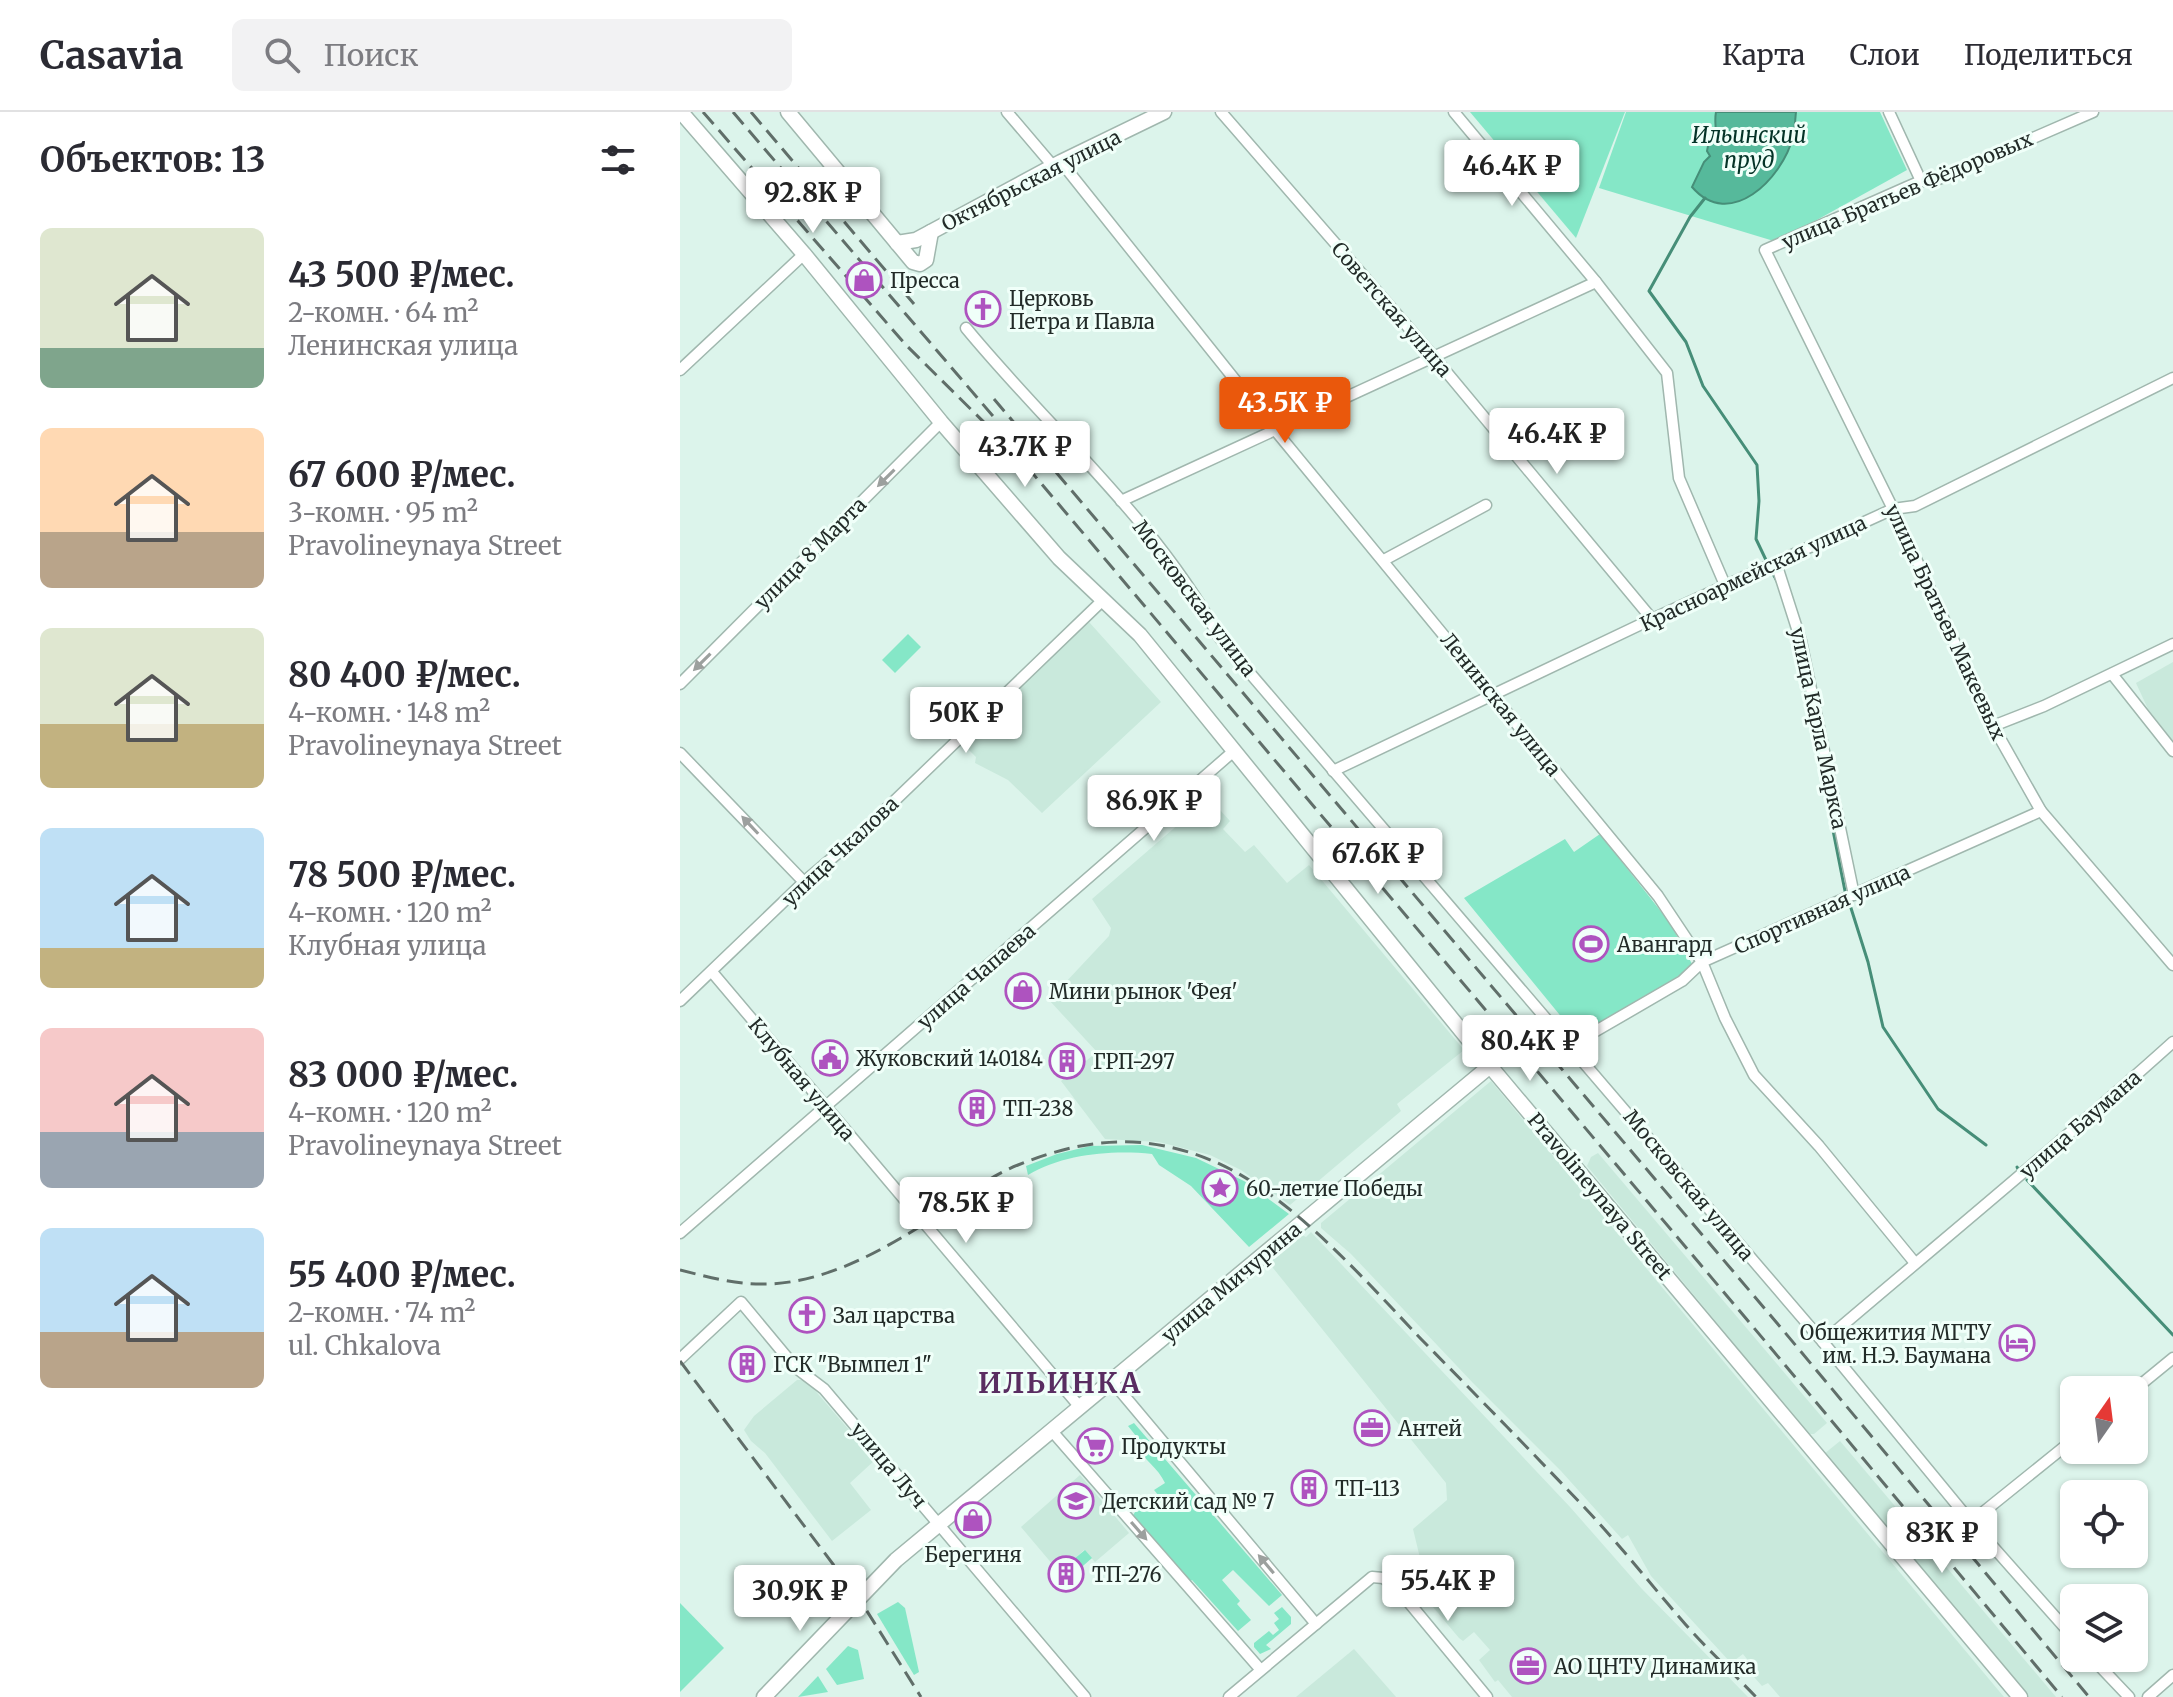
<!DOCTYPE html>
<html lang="ru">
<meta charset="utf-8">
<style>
body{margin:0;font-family:Merriweather,serif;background:#f2f2f3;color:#2b2b33;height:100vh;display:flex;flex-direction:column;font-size:30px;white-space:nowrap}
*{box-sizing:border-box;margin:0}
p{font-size:26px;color:#7c7c81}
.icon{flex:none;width:44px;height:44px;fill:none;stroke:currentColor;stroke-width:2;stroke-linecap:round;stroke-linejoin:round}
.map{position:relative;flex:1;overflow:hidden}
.sheet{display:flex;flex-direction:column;background:#fff;width:680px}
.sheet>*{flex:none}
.needle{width:52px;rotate:14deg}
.tools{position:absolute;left:1380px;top:1264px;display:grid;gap:16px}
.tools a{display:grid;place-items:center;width:88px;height:88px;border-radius:12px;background:#fff;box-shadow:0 2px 6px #0004;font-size:40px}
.price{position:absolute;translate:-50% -68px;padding:0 18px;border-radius:8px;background:#fff;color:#222;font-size:26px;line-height:52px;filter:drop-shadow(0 2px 4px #0008)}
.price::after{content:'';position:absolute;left:50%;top:48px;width:24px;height:18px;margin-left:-12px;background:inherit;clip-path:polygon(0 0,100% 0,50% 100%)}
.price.selected{background:#ea580c;color:#fff}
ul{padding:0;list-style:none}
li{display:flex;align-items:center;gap:24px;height:200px;padding:0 40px}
li span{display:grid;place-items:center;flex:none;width:224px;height:160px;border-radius:12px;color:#555}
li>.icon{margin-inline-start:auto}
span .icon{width:96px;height:96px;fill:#fffc;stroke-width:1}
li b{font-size:34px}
h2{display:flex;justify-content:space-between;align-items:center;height:96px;padding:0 40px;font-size:34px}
header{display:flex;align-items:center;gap:48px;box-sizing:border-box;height:112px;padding:0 40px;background:#fff;border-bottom:2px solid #e1e1e2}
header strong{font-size:38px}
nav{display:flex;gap:44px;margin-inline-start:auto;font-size:28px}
.search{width:560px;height:72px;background:#f2f2f3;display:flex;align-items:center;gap:20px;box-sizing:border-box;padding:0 28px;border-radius:12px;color:#7c7c81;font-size:30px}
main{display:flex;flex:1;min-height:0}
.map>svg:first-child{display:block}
.built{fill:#c9e9dc}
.green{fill:#85e7c7}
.water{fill:#56b99b;stroke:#468e78;stroke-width:2}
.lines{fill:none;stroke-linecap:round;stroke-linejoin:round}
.stream{stroke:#468e78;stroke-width:3}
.minor-casing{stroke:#a0b7ae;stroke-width:13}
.major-casing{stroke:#a0b7ae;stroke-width:17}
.minor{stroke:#fff;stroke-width:10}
.major{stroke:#fff;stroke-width:14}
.rail{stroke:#606e69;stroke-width:3;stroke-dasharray:16 8;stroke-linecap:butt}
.oneway{fill:#9ca09e}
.labels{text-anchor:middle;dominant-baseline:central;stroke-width:6;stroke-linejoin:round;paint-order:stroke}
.street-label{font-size:20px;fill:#222b28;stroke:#f0fff9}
.poi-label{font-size:20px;fill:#222b28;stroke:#f0fff9;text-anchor:start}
.water-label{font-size:22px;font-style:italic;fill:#043327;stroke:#f0fff9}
.district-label{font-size:28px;font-weight:bold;letter-spacing:2px;fill:#592d61;stroke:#f0fff9}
</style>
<header>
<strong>Casavia</strong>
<div class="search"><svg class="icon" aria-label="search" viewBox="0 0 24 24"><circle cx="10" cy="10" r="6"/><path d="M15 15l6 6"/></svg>Поиск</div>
<nav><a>Карта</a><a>Слои</a><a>Поделиться</a></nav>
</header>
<main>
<section class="sheet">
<h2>Объектов: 13<svg class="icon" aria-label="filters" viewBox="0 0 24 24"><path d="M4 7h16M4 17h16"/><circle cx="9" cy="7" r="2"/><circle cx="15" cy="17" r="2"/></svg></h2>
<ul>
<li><span style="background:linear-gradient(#dfe7d0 75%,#7fa58c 0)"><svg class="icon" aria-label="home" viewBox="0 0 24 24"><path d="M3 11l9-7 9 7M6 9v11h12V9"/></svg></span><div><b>43 500 ₽/мес.</b><p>2-комн. · 64 m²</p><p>Ленинская улица</p></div></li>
<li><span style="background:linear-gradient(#ffd9b3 65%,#b9a48a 0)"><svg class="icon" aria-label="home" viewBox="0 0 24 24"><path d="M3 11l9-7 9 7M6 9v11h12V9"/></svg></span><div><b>67 600 ₽/мес.</b><p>3-комн. · 95 m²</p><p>Pravolineynaya Street</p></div></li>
<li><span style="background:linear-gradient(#dfe7d0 60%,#c2b280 0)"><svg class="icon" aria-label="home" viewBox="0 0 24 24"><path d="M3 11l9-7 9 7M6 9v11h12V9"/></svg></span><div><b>80 400 ₽/мес.</b><p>4-комн. · 148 m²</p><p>Pravolineynaya Street</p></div></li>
<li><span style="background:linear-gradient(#bfe0f5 75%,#c2b280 0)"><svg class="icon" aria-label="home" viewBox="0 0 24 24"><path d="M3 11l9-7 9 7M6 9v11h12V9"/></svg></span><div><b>78 500 ₽/мес.</b><p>4-комн. · 120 m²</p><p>Клубная улица</p></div></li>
<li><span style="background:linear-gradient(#f6c9c9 65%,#9aa5b1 0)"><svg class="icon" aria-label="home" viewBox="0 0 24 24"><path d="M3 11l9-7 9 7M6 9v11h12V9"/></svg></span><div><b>83 000 ₽/мес.</b><p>4-комн. · 120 m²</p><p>Pravolineynaya Street</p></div></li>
<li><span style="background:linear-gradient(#bfe0f5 65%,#b9a48a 0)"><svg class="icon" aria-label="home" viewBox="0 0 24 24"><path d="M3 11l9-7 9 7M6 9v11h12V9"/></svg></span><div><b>55 400 ₽/мес.</b><p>2-комн. · 74 m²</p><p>ul. Chkalova</p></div></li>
</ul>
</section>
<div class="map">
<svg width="1493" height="1585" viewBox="0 0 1493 1585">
<rect width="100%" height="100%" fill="#dcf4eb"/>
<g class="built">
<path d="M 409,510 L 481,590 L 362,701 L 328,668 L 295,651 L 296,645 L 282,631 Z"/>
<path d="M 1493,550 L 1493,629 L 1468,597 L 1456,571 Z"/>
<path d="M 529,686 L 550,709 L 543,717 L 565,740 L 574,733 L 607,771 L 629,753 L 784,938 L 717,992 L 721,999 L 610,1093 L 561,1058 L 530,1043 L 479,1030 L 425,1027 L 381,969 L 417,940 L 369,888 L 429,824 L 431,816 L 412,787 Z"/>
<path d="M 811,969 L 1044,1250 L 1324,1585 L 1100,1585 L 1088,1571 L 1082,1574 L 1066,1556 L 1070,1551 L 1063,1542 L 1051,1551 L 971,1464 L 948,1423 L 942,1427 L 881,1359 L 793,1271 L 671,1142 L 641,1116 L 641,1111 Z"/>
<path d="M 918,1041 L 1147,1311 L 1134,1322 L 1129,1322 L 907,1054 L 911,1045 Z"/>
<path d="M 631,1120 L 890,1395 L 962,1477 L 1068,1585 L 832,1585 L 818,1568 L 815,1570 L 799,1548 L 810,1538 L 794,1520 L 783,1529 L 779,1526 L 732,1470 L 734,1467 L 726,1457 L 740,1446 L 733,1417 L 767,1388 L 766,1371 L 589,1151 L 622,1123 L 626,1125 Z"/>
<path d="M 117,1268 L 126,1268 L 195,1348 L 170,1371 L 191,1398 L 152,1429 L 85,1341 L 71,1329 L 64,1318 L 74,1304 Z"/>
<path d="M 1160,1329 L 1376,1585 L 1347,1585 L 1144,1342 Z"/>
<path d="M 400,1363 L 449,1421 L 415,1450 L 404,1438 L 379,1460 L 341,1415 Z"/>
<path d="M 674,1537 L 716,1585 L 616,1585 Z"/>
</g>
<g class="green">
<path d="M 791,0 L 945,0 L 896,126 L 790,0 Z"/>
<path d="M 946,0 L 1200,0 L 1227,58 L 1097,130 L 919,76 Z"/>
<path d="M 228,522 L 241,535 L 215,561 L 202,548 Z"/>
<path d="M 920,722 L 990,811 L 1012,852 L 986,875 L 897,924 L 784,786 L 885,727 L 894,740 Z"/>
<path d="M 462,1033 L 516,1046 L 564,1069 L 609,1102 L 569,1135 L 511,1074 L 479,1053 L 472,1042 C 431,1038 384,1042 348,1063 L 346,1054 L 377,1042 L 410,1034 Z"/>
<path d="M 454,1311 L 602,1483 L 589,1494 L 553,1458 L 542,1468 L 560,1489 L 557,1492 L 571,1508 L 558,1519 L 512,1468 L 506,1472 L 450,1408 L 457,1397 L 468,1399 L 482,1388 L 474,1378 L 485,1371 C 478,1356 465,1348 455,1334 L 456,1324 L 448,1314 Z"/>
<path d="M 405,1438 L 412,1446 L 396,1460 L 389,1451 Z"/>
<path d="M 218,1490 L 225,1496 L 239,1560 L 234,1563 L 197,1502 Z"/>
<path d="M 0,1491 L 44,1536 L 0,1580 Z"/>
<path d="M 602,1495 L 611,1505 L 611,1512 L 586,1533 L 591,1537 L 580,1542 L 574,1535 L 574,1531 L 589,1519 L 593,1523 L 599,1518 L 594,1511 L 599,1507 L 594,1501 Z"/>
<path d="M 168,1534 L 178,1538 L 184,1567 L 157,1573 L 146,1557 Z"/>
<path d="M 138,1564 L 148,1580 L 118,1585 Z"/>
</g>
<path class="water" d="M 1036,0 L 1116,0 C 1115,8 1115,17 1113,25 C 1102,67 1050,119 1012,75 L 1024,50 L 1030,44 L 1027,39 L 1029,29 L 1035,26 C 1037,16 1034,10 1036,0 Z"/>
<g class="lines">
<g class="stream">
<path d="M 1025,86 L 1010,105 L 969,179 L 1006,230 L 1023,274 L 1077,353 L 1079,389 L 1076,427 L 1086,448"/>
<path d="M 1092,460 L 1098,471"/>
<path d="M 1117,536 L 1165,779"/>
<path d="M 1170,793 L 1188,850 L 1203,915 L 1258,997 L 1306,1033"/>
<path d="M 1337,1055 L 1338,1057"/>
<path d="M 1347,1068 L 1493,1223"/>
</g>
<defs>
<g id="minor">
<path d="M 327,0 L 373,54"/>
<path d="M 541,0 L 754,245 L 972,507"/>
<path d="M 774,0 L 916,170 L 987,261 L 999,366 L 1045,473"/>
<path d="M 1209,0 L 1241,69"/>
<path d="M 1413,0 L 1254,69 L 1241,69 L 1227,75 L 1085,138 L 1213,397 L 1313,614 L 1361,699 L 1493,853"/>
<path d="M 381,50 L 595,318 L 978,784 L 1022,850 L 1045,906 L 1074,963 L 1139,1034 L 1235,1151"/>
<path d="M 286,216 C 370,318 476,408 539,525 L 1143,1230 L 1291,1410 L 1394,1526"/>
<path d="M 0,258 L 124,142"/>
<path d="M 441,389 L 916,170"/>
<path d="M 704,448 L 806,393"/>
<path d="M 1096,451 L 1121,529 L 1174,783"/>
<path d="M 1432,562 L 1493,639"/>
<path d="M 0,572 L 261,310"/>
<path d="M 1313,614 L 1364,594 L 1493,532"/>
<path d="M 0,641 L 124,770"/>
<path d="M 653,659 L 972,507 L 1213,397 L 1235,394 L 1493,266"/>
<path d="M 32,860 L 399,1294"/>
<path d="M 0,889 L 124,770 L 178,724 L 423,488"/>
<path d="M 890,934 L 1002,869 L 1022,850 L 1361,699"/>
<path d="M 0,1121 L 555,638"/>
<path d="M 1143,1230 C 1260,1130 1379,1033 1493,930"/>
<path d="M 0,1247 L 61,1190 L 115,1255 L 144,1277 L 405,1585"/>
<path d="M 431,1268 L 636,1512"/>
<path d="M 1454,1278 L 1493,1246"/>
<path d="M 371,1318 L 580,1557"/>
<path d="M 1291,1410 L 1394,1327"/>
<path d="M 1412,1546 L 1449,1585"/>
<path d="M 549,1585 L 692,1465 L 703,1466 L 717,1476 L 807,1585"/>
<path d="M 1468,1585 L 1493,1563"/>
</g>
<g id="major">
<path d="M 1,0 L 124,142 L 261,310 L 379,446 L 460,523 L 810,954 L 1340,1585"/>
<path d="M 108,0 L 233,150 L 240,152 L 246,148 L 251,120"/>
<path d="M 217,131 L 236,128 L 381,50 L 484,0"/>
<path d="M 84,1585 L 216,1448 L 810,954"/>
</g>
</defs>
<use href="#minor" class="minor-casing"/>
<use href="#major" class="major-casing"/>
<use href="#minor" class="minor"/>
<use href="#major" class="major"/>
<g class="rail">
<path d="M 23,0 L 226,233 L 338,344 L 1085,1229 L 1382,1585"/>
<path d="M 53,0 L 318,310"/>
<path d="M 71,0 L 234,192"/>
<path d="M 314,287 L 1102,1217 L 1409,1585"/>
<path d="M 0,1158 C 28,1165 57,1173 86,1172 C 140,1171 190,1145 236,1117 C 270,1097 300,1068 338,1053 C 405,1026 464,1020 533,1049 C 609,1081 685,1168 741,1227 C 796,1283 851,1339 905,1396 C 940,1433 972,1474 1006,1513 C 1028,1538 1053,1561 1076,1585"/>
<path d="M 0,1249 L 180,1488 L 241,1585"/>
</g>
</g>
<defs><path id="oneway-solid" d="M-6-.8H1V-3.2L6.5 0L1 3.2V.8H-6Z" transform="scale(2)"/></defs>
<g class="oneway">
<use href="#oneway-solid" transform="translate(206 366) rotate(135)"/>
<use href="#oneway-solid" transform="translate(22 550) rotate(135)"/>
<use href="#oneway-solid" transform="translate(70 713) rotate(-133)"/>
<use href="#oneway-solid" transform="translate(459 1419) rotate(49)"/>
<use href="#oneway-solid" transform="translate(586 1452) rotate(-130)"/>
</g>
<defs>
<symbol id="shop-ring" viewBox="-11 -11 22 22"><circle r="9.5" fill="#f0fff9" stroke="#ae53bf" stroke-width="1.5"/><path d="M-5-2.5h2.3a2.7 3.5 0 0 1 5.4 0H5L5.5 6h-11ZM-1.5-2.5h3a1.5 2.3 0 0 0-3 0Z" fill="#ae53bf"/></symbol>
<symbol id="church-ring" viewBox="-11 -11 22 22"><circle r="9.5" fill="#f0fff9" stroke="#ae53bf" stroke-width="1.5"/><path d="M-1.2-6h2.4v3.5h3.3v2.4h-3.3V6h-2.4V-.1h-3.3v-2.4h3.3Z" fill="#ae53bf"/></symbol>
<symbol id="stadium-ring" viewBox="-11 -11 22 22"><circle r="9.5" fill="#f0fff9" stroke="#ae53bf" stroke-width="1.5"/><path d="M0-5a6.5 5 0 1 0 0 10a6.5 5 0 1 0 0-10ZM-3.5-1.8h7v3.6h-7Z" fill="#ae53bf"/></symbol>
<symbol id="civic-ring" viewBox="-11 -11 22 22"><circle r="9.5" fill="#f0fff9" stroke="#ae53bf" stroke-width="1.5"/><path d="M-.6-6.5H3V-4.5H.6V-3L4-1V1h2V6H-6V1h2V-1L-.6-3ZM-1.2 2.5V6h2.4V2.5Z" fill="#ae53bf"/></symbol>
<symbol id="building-ring" viewBox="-11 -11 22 22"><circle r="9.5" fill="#f0fff9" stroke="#ae53bf" stroke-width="1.5"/><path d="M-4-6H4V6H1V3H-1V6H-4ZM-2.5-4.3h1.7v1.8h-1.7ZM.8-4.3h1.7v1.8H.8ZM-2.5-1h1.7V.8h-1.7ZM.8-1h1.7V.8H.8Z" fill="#ae53bf"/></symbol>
<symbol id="sight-ring" viewBox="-11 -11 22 22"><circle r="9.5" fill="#f0fff9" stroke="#ae53bf" stroke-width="1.5"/><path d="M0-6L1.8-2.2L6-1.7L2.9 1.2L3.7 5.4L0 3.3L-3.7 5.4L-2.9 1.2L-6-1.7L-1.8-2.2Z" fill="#ae53bf"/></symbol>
<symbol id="hotel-ring" viewBox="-11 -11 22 22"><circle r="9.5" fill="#f0fff9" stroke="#ae53bf" stroke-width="1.5"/><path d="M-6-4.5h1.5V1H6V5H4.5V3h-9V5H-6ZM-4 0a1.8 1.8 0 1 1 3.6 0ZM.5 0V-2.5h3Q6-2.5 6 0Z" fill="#ae53bf"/></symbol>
<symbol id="office-ring" viewBox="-11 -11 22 22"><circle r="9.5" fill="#f0fff9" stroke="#ae53bf" stroke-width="1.5"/><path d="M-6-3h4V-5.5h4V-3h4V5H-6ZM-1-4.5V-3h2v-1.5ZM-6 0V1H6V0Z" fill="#ae53bf"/></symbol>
<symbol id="supermarket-ring" viewBox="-11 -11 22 22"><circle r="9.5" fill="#f0fff9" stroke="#ae53bf" stroke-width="1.5"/><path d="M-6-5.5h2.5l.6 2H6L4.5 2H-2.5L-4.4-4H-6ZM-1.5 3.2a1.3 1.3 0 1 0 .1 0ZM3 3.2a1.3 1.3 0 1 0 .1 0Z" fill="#ae53bf"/></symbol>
<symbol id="school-ring" viewBox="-11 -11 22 22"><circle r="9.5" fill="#f0fff9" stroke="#ae53bf" stroke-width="1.5"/><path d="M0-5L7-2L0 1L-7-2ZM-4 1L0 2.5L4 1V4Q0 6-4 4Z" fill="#ae53bf"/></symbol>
</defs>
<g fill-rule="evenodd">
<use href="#shop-ring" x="164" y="148" width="40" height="40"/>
<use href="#church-ring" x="283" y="177" width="40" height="40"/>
<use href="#stadium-ring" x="891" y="812" width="40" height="40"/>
<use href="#shop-ring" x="323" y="859" width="40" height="40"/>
<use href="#civic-ring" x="130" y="926" width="40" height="40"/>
<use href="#building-ring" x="367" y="929" width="40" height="40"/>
<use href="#building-ring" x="277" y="976" width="40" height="40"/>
<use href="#sight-ring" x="520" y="1056" width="40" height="40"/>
<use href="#church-ring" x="107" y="1183" width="40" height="40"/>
<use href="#hotel-ring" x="1317" y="1211" width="40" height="40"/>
<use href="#building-ring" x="47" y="1232" width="40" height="40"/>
<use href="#office-ring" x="672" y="1296" width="40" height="40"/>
<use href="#supermarket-ring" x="395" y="1314" width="40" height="40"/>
<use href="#building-ring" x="609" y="1356" width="40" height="40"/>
<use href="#school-ring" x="376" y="1369" width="40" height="40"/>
<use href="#shop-ring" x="273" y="1388" width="40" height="40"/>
<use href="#building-ring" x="366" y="1442" width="40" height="40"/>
<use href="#office-ring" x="828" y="1534" width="40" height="40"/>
</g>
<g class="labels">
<g class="street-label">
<text transform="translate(351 68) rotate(-27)">Октябрьская улица</text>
<text transform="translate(1227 78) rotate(-23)">улица Братьев Фёдоровых</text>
<text transform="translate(712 197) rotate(49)">Советская улица</text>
<text transform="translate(130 441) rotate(-45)">улица 8 Марта</text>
<text transform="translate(1073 461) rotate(-25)">Красноармейская улица</text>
<text transform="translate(515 486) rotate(53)">Московская улица</text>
<text transform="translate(1266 510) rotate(65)">улица Братьев Макеевых</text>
<text transform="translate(821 592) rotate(51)">Ленинская улица</text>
<text transform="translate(1139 616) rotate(78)">улица Карла Маркса</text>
<text transform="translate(160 739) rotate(-43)">улица Чкалова</text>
<text transform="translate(1142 797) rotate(-24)">Спортивная улица</text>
<text transform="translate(296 864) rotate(-41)">улица Чапаева</text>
<text transform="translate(122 967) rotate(50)">Клубная улица</text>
<text transform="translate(1400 1012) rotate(-41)">улица Баумана</text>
<text transform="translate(1009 1073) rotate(50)">Московская улица</text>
<text transform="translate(920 1084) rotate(50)">Pravolineynaya Street</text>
<text transform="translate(551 1170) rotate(-40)">улица Мичурина</text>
<text transform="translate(209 1353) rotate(50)">улица Луч</text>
</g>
<g class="poi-label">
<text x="210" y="168">Пресса</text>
<text x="329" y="186">Церковь<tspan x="329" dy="23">Петра и Павла</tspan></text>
<text x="937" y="832">Авангард</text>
<text x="369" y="879">Мини рынок 'Фея'</text>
<text x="176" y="946">Жуковский 140184</text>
<text x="413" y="949">ГРП-297</text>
<text x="323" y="996">ТП-238</text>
<text x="566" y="1076">60-летие Победы</text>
<text x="153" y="1203">Зал царства</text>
<text x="1311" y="1220" text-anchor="end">Общежития МГТУ<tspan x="1311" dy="23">им. Н.Э. Баумана</tspan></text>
<text x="93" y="1252">ГСК "Вымпел 1"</text>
<text x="718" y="1316">Антей</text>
<text x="441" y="1334">Продукты</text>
<text x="655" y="1376">ТП-113</text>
<text x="422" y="1389">Детский сад № 7</text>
<text x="293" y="1442" text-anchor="middle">Берегиня</text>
<text x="412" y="1462">ТП-276</text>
<text x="874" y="1554">АО ЦНТУ Динамика</text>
</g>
<g class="water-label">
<text x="1069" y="23">Ильинский<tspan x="1069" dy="25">пруд</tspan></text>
</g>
<g class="district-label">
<text x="380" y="1271">ИЛЬИНКА</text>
</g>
</g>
</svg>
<div class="tools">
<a><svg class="needle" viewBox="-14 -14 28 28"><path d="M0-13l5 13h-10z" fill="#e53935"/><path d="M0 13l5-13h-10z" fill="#7c7c81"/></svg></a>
<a><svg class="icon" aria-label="locate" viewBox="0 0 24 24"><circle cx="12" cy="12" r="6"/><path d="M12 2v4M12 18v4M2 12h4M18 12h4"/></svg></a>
<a><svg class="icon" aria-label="layers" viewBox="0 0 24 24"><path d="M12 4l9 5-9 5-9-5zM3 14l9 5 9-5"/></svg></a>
</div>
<b class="price" style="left:832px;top:96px">46.4K ₽</b>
<b class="price" style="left:133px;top:123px">92.8K ₽</b>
<b class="price selected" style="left:605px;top:333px">43.5K ₽</b>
<b class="price" style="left:877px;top:364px">46.4K ₽</b>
<b class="price" style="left:345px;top:377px">43.7K ₽</b>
<b class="price" style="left:286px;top:643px">50K ₽</b>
<b class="price" style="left:474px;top:731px">86.9K ₽</b>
<b class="price" style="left:698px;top:784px">67.6K ₽</b>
<b class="price" style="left:850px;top:971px">80.4K ₽</b>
<b class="price" style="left:286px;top:1133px">78.5K ₽</b>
<b class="price" style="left:1262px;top:1463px">83K ₽</b>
<b class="price" style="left:768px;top:1511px">55.4K ₽</b>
<b class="price" style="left:120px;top:1521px">30.9K ₽</b>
</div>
</main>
